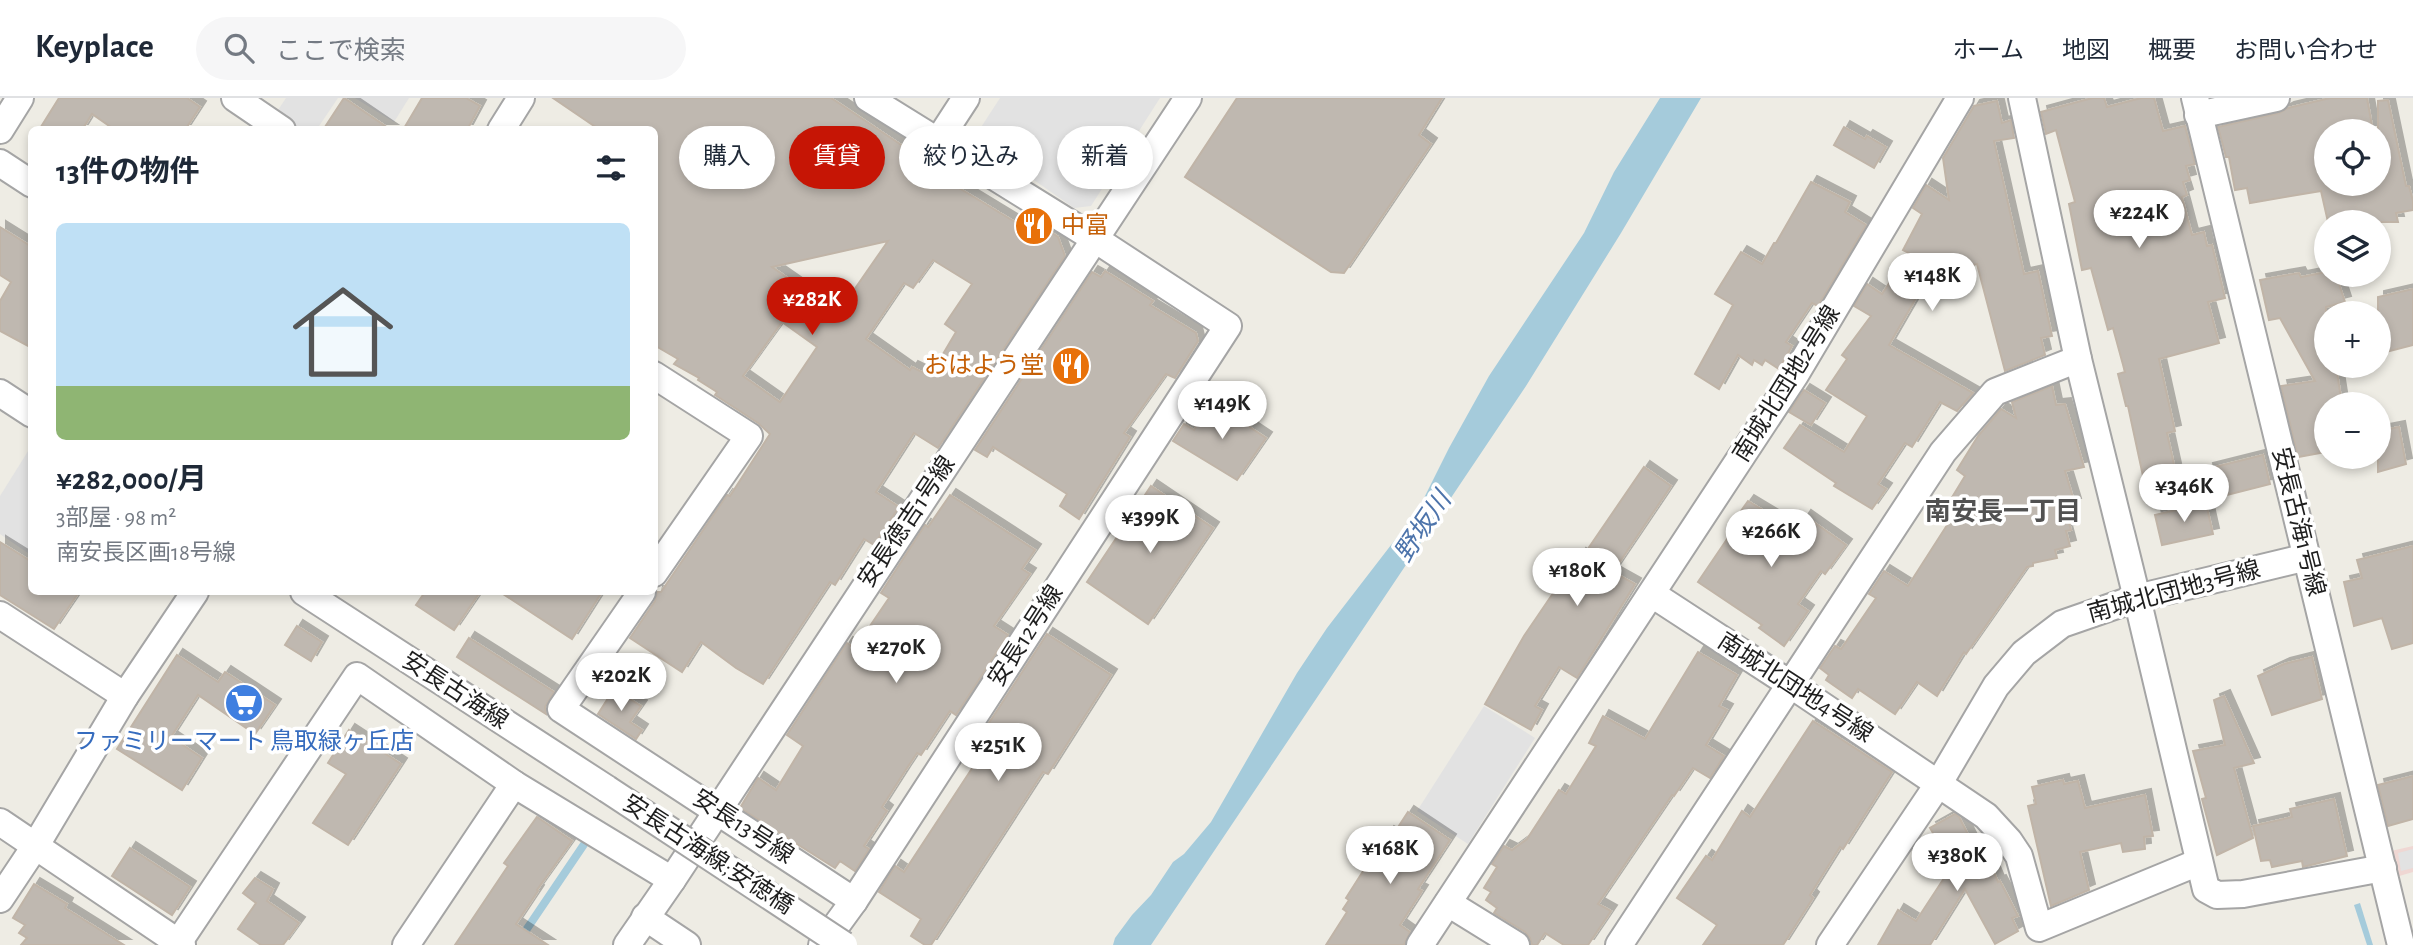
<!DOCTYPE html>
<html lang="ja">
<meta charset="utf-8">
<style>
body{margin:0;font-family:"Alegreya Sans","Noto Sans JP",sans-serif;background:#f6f6f7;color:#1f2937;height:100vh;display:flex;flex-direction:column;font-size:26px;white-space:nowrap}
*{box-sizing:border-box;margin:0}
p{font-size:23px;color:#747a83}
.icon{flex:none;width:38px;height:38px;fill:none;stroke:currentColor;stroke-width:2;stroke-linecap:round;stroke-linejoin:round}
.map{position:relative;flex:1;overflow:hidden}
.drawer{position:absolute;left:28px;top:28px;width:630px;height:469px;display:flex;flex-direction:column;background:#fff;border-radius:10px;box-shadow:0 4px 10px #0003}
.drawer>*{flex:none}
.guide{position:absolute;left:679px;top:28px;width:665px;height:63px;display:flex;gap:14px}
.fabs{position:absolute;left:2314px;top:21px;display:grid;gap:14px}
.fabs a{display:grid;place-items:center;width:77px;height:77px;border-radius:50%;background:#fff;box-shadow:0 4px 10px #0003;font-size:35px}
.price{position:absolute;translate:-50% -60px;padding:0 16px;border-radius:24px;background:#fff;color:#222;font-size:23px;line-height:46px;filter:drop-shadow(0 2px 4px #0008)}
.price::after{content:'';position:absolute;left:50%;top:42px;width:21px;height:16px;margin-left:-10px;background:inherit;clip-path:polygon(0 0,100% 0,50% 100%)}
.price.active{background:#c61505;color:#fff}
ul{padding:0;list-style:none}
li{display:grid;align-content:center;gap:14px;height:371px;padding:0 28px}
li span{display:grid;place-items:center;height:217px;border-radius:10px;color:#555}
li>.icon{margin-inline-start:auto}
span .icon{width:126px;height:126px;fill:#fffc;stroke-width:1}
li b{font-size:30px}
h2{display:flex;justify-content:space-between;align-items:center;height:84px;padding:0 28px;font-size:30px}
.chip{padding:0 24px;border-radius:32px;background:#fff;box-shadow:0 4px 10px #0003;font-size:24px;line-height:63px}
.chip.active{background:#c61505;color:#fff}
header{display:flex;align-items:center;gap:42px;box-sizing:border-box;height:98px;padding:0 35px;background:#fff;border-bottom:2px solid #e0e1e3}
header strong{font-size:33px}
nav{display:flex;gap:38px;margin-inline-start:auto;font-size:24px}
.search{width:490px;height:63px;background:#f6f6f7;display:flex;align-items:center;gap:18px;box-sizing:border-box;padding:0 24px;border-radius:38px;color:#747a83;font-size:26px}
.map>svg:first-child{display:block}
.commercial{fill:#efd7d3}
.parking{fill:#e2e2e2}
.water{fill:#a5cbdb}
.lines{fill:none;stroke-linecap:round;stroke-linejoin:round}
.stream{stroke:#a5cbdb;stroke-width:8}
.building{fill:#bfb8b0;stroke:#c0b4a7;stroke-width:2;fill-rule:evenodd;filter:url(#shadow)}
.minor-casing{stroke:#a5a5a5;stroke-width:30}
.minor{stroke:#fff;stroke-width:26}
.minor-bridge-casing{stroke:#a5a5a5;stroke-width:30;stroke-linecap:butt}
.minor-bridge{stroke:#fff;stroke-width:26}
.labels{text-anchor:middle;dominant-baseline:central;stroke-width:7;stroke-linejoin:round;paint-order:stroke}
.food-label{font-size:24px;fill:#c56008;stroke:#fff;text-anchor:start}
.street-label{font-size:24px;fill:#1e1e1e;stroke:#fff}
.shop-label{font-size:24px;fill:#366cbe;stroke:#fff}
.neighbourhood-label{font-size:26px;font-weight:bold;fill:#515151;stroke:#fff}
.water-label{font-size:26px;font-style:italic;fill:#4d74ab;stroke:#fff}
</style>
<header>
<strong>Keyplace</strong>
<div class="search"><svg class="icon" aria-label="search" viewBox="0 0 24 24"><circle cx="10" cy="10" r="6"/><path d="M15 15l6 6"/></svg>ここで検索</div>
<nav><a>ホーム</a><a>地図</a><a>概要</a><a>お問い合わせ</a></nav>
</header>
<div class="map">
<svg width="2413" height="847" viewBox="0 0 2413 847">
<defs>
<filter id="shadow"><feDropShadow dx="6" dy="-6" stdDeviation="0" flood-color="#0004"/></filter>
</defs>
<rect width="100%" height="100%" fill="#eeece4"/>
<path class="commercial" d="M 2413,748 L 2413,774 L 2396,779 L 2391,753 Z"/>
<g class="parking">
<path d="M 286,0 L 338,0 L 317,31 L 300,31 L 276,15 Z"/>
<path d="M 355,0 L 409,0 L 394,24 Z"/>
<path d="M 1000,0 L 1160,0 L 1091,108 L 1074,110 L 974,40 Z"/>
<path d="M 30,350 L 32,352 L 31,457 L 0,436 L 0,398 Z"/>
<path d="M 1484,608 L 1535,640 L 1468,746 L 1417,713 Z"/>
<path d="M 2413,751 L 2413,770 L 2401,773 L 2398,755 Z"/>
</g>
<g class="water">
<path d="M 1660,0 L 1701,0 L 1621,135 L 1526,288 L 1151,847 L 1113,847 L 1115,840 L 1132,817 L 1151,797 L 1173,764 L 1184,756 L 1211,724 L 1297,575 L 1327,530 L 1418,412 L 1449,350 L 1489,278 L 1584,135 L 1614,74 Z"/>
<path d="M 2360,805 L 2373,847 L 2367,847 L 2354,807 Z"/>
</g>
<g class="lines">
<path class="stream" d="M 516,847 L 589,739"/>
</g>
<g class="building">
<path d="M 59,0 L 187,0 L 200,9 L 185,32 L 115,32 L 92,16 L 82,32 L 39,32 Z"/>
<path d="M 344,0 L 391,32 L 323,32 Z"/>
<path d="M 422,0 L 466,0 L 480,8 L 467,32 L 403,32 Z"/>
<path d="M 553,0 L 831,0 L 961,87 L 959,90 L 1015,124 L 1021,115 L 1058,139 L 1065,158 L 938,350 L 914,335 L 876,394 L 899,409 L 874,447 L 864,441 L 835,487 L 830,484 L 763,586 L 736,570 L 701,544 L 682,574 L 630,540 L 655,503 L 657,494 L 661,494 L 727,397 L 730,398 L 770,336 L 758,325 L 715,297 L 717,294 L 698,282 L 699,280 L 674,266 L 678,261 L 654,247 L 654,32 L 600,32 ZM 888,143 L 838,215 L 772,169 ZM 933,162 L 972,186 L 945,226 L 956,234 L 930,278 L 912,269 L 910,272 L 866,241 L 904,185 L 913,190 ZM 782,224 L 817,249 L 780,304 L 743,278 Z"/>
<path d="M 1237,0 L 1442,0 L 1419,37 L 1431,46 L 1344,175 L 1331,174 L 1185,79 Z"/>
<path d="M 2092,0 L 2104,0 L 2107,9 L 2141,0 L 2154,0 L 2163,33 L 2185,28 L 2195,66 L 2186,68 L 2190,82 L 2183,84 L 2187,97 L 2182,99 L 2192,137 L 2204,134 L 2207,148 L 2212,147 L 2225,200 L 2208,204 L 2219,245 L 2159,261 L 2175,333 L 2167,335 L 2175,371 L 2143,378 L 2128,308 L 2126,308 L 2118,276 L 2125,274 L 2113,230 L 2108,232 L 2091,170 L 2082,172 L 2069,106 L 2075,104 L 2056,32 L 2046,36 L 2041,14 Z"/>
<path d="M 2330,0 L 2367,0 L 2373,33 L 2326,33 L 2326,86 L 2378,86 L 2378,3 L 2388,2 L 2406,88 L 2409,88 L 2413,103 L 2413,112 L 2396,115 L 2398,124 L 2328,124 L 2321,93 L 2250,105 L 2247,90 L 2235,92 L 2229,59 L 2226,59 L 2218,29 L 2279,15 L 2288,10 Z"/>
<path d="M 1997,3 L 2002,25 L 2011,22 L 2014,40 L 1994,43 L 2024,176 L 2038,173 L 2052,238 L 2041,240 L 2045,257 L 2005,273 L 1977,166 L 1937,176 L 1924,198 L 1919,195 L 1889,247 L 1973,295 L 1957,313 L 1940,304 L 1912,349 L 1905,345 L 1878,386 L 1886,391 L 1872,411 L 1834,388 L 1836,385 L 1784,350 L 1800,327 L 1844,354 L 1867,318 L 1826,292 L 1847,261 L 1842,257 L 1871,218 L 1854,208 L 1867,186 L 1882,196 L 1909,155 L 1903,152 L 1922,116 L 1913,110 L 1926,87 L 1949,102 L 1943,60 L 1974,8 Z"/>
<path d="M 1844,29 L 1865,41 L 1867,38 L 1886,49 L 1874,70 L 1834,47 Z"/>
<path d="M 1811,84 L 1850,104 L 1845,114 L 1866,127 L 1818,208 L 1812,205 L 1786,244 L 1792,248 L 1779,271 L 1765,262 L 1762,267 L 1754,262 L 1752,267 L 1738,257 L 1719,291 L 1695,276 L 1733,207 L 1715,196 L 1741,154 L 1762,166 L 1774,145 L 1776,145 Z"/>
<path d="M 0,129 L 32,149 L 32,250 L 0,233 L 0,203 L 11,184 L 0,177 Z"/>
<path d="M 1105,173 L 1153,203 L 1150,207 L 1196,235 L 1198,243 L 1175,280 L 1166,276 L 1124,335 L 1130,339 L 1079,421 L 1060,408 L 1067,396 L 993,349 L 987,359 L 975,352 L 1092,174 L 1101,179 Z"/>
<path d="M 2326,174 L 2326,177 L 2336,177 L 2345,204 L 2326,209 L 2326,268 L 2336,268 L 2342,306 L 2326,306 L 2326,354 L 2298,359 L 2281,288 L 2315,283 L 2280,220 L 2269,222 L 2260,182 L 2299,175 L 2301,179 Z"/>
<path d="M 2413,191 L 2413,247 L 2382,255 L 2378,239 L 2378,199 Z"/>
<path d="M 2052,288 L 2056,307 L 2065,306 L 2084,369 L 2065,373 L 2075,406 L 2065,409 L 2071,432 L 2066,433 L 2070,448 L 2055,452 L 2057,460 L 2033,465 L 2033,468 L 2027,469 L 1966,556 L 1964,554 L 1937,598 L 1917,584 L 1895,616 L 1858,591 L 1852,600 L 1826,582 L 1829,577 L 1820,570 L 1835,548 L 1841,551 L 1876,500 L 1869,496 L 1884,473 L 1908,488 L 1960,407 L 1951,401 L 1965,378 L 1957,372 L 1978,338 L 2001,311 L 2016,320 L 2012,304 Z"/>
<path d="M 1804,292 L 1825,305 L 1811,327 L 1789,314 Z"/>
<path d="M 1212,304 L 1266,340 L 1237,382 L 1173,343 L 1184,326 L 1194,332 Z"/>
<path d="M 2399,329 L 2406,366 L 2378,374 L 2378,333 Z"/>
<path d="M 2263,357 L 2270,386 L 2215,400 L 2207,371 Z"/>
<path d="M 1644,369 L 1671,388 L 1613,474 L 1635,486 L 1577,580 L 1559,569 L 1535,608 L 1542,612 L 1531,632 L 1485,606 L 1524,538 L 1558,488 L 1559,489 L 1580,456 L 1583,458 Z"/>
<path d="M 1151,388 L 1213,430 L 1148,526 L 1087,484 Z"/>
<path d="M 950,397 L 1035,452 L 1022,471 L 1030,476 L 994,528 L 1008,537 L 956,617 L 950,613 L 921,657 L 917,655 L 905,673 L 882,709 L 887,713 L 864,748 L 869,751 L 855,773 L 840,763 L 835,770 L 740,710 L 758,680 L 776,692 L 803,648 L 787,637 L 847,545 L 855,550 L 889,500 L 881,495 L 925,427 L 928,429 Z"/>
<path d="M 1748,403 L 1796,432 L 1805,418 L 1846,447 L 1825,476 L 1821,473 L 1798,506 L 1808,513 L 1784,548 L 1759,530 L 1762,527 L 1698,484 L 1740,422 L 1736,420 Z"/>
<path d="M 2206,405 L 2213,436 L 2162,447 L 2155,417 Z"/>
<path d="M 0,444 L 32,464 L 32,494 L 79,494 L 54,531 L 0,497 Z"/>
<path d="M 2413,448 L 2413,545 L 2392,551 L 2382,520 L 2354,528 L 2344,484 L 2362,480 L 2357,462 Z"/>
<path d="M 425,494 L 480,494 L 454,532 L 416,507 Z"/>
<path d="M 500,494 L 602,494 L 572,541 Z"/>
<path d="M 297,528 L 322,544 L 311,563 L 285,547 Z"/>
<path d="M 1047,536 L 1111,577 L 1048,676 L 1043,674 L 931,847 L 925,847 L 911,838 L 921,821 L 879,794 L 895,768 L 904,774 L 992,640 L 983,634 Z"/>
<path d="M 469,540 L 554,594 L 545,609 L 546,616 L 457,559 Z"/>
<path d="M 1698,554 L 1737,577 L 1719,608 L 1727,612 L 1706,647 L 1724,658 L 1710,680 L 1693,670 L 1674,698 L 1672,697 L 1598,806 L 1611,813 L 1588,847 L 1564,847 L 1545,835 L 1537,847 L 1532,847 L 1530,840 L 1525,834 L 1494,815 L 1497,810 L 1486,802 L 1491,794 L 1484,790 L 1497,769 L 1492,766 L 1504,748 L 1512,752 L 1527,741 L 1559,692 L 1566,696 L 1596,648 L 1589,645 L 1603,618 L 1645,641 Z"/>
<path d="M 177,557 L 218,584 L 225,574 L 275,607 L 255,636 L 198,597 L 171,639 L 202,660 L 182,692 L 117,651 Z"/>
<path d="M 2312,559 L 2322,601 L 2272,617 L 2258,578 L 2284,566 Z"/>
<path d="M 614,591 L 641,608 L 630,624 L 642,632 L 636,641 L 598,616 Z"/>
<path d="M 2224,598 L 2254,665 L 2234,670 L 2253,740 L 2217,757 L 2202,701 L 2206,700 L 2193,653 L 2225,647 L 2214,602 Z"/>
<path d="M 1813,623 L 1892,674 L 1843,751 L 1840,749 L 1810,797 L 1813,800 L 1783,847 L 1703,847 L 1717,827 L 1677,800 L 1706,758 L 1712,762 L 1742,713 L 1750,719 Z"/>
<path d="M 349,632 L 401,666 L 348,747 L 313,725 L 346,676 L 328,665 Z"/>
<path d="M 2413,678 L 2413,721 L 2388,728 L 2378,687 Z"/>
<path d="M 2063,682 L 2064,686 L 2078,683 L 2085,710 L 2145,697 L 2153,738 L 2144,739 L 2145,751 L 2123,754 L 2121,745 L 2080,754 L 2089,792 L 2051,808 L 2028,708 L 2036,706 L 2032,689 Z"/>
<path d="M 2334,701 L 2347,758 L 2303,769 L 2302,763 L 2272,769 L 2270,762 L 2261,763 L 2253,728 L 2292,719 L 2290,711 Z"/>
<path d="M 1408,714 L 1450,742 L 1418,791 L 1422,793 L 1400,827 L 1410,834 L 1404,847 L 1326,847 L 1347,814 L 1343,811 L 1349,802 L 1346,800 L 1388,734 L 1393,737 Z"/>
<path d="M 1955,716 L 1959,719 L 1979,758 L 1986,755 L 1998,784 L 2000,783 L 2018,818 L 2012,820 L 2018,833 L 1995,846 L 1965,791 L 1930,847 L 1878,847 L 1898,812 L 1916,823 L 1952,768 L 1930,730 Z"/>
<path d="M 537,719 L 572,743 L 537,792 L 538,793 L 516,826 L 548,847 L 455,847 L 508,768 L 504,765 Z"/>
<path d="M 130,750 L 190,789 L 172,817 L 112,778 Z"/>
<path d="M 255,780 L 273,791 L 267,803 L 299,825 L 283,847 L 261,847 L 238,831 L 256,805 L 243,795 Z"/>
<path d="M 34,786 L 67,806 L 65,810 L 124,847 L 21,847 L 27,840 L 19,835 L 25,827 L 13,820 Z"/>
</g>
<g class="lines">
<defs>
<g id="minor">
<path d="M 235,0 L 282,32"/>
<path d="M 2022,0 L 2078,261 L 2137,500 L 2206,791 L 2217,797 L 2243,796 L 2383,770"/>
<path d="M 2195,0 L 2401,847"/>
<path d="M 2198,17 L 2276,0"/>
<path d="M 0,32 L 20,0"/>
<path d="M 501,32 L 521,0"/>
<path d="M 938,43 L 966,0"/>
<path d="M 0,65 L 32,86"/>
<path d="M 654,277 L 749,338 L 654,475"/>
<path d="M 0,295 L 32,316"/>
<path d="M 304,494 L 607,691"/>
<path d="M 642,494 L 561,611 L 854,803"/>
<path d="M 1652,496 L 1790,586 L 1986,718 L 2009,743 L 2019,758 L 2039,830 L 2199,764"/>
<path d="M 0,517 L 125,598"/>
<path d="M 0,724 L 182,847"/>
<path d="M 0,801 L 36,747 L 125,598 L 195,494"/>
<path d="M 1448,805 L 1516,847"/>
<path d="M 645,819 L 687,847"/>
<path d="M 178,845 L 357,578 L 514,686"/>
<path d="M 406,847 L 514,686 L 672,782"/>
<path d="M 627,847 L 672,782 L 1188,0"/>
<path d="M 822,847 L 854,803 L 1228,228 L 1095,141 L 868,0"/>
<path d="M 1420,847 L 1795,277 L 1960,0"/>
<path d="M 1619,847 L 1943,354 L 1995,294 L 2078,261"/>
<path d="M 1830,847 L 1939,685 L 1996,588 L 2024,555 L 2062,526 L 2137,500 L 2307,459"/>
</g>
</defs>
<use href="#minor" class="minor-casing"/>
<use href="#minor" class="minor"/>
<defs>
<path id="minor-bridge" d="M 607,691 L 844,847"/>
</defs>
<use href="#minor-bridge" class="minor-bridge-casing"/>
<use href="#minor-bridge" class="minor-bridge"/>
</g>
<defs>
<symbol id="restaurant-disc" viewBox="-11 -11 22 22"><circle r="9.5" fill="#e8710a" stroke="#fff"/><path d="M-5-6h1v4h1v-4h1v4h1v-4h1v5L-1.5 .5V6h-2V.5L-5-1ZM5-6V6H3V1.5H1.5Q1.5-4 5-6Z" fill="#fff"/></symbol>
<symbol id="supermarket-disc" viewBox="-11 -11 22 22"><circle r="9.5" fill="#3f7fe0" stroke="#fff"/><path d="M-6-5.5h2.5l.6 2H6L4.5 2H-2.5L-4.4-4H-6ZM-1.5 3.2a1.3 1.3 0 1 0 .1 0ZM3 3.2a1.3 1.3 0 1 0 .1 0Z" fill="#fff"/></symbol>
</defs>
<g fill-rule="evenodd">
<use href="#restaurant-disc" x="1012" y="106" width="44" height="44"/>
<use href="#restaurant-disc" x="1049" y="246" width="44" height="44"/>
<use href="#supermarket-disc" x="222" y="583" width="44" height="44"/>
</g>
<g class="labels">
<g class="food-label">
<text x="1061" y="128">中富</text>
<text x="1044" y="268" text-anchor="end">おはよう堂</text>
</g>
<g class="street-label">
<text transform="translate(1787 286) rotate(-58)">南城北団地2号線</text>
<text transform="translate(907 424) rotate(-56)">安長徳吉1号線</text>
<text transform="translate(2298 424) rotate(76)">安長古海1号線</text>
<text transform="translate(2174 494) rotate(-15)">南城北団地3号線</text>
<text transform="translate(1026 538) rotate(-57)">安長12号線</text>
<text transform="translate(1795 590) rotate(33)">南城北団地4号線</text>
<text transform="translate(455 593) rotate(33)">安長古海線</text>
<text transform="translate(743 729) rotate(33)">安長13号線</text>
<text transform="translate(708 757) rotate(33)">安長古海線;安徳橋</text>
</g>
<g class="shop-label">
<text x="244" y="644">ファミリーマート 鳥取緑ヶ丘店</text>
</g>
<g class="neighbourhood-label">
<text x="2003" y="414">南安長一丁目</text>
</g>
<g class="water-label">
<text transform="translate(1423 429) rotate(-56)">野坂川</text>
</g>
</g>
</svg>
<div class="fabs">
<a><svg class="icon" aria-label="locate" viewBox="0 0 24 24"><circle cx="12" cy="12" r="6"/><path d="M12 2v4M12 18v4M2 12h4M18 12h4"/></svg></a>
<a><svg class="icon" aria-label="layers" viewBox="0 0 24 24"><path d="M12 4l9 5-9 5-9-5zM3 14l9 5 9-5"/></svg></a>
<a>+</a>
<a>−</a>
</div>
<b class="price" style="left:2139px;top:152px">¥224K</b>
<b class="price" style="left:1932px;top:215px">¥148K</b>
<b class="price active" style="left:812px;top:239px">¥282K</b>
<b class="price" style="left:1222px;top:343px">¥149K</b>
<b class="price" style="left:2184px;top:426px">¥346K</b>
<b class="price" style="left:1150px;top:457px">¥399K</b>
<b class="price" style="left:1771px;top:471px">¥266K</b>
<b class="price" style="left:1577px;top:510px">¥180K</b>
<b class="price" style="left:896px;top:587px">¥270K</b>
<b class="price" style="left:621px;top:615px">¥202K</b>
<b class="price" style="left:998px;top:685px">¥251K</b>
<b class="price" style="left:1390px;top:788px">¥168K</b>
<b class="price" style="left:1957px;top:795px">¥380K</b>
<div class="guide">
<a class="chip">購入</a>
<a class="chip active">賃貸</a>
<a class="chip">絞り込み</a>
<a class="chip">新着</a>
</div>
<section class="drawer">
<h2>13件の物件<svg class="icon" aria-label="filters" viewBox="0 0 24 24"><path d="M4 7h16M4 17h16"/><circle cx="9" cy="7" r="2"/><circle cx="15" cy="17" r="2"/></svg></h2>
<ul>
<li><span style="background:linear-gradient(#bfe0f5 75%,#8fb573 0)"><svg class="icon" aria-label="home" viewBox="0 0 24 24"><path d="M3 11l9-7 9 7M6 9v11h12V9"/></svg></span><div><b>¥282,000/月</b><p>3部屋 · 98 m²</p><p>南安長区画18号線</p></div></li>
</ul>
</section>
</div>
